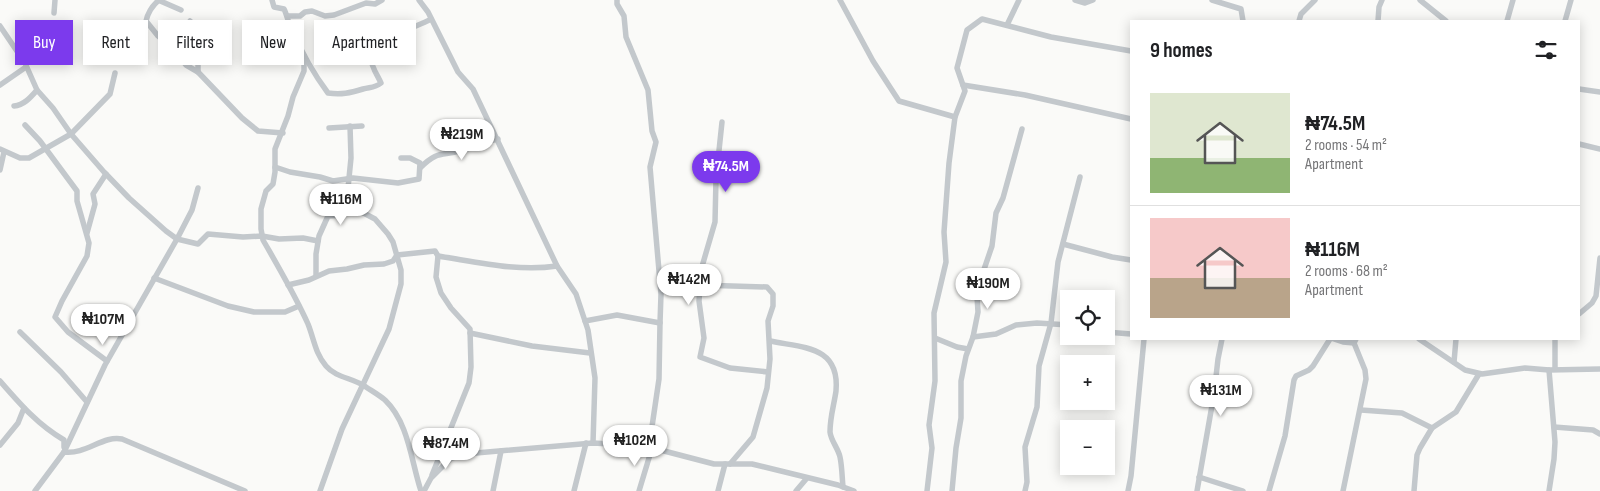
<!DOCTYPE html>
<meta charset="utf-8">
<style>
body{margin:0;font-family:"Sofia Sans Condensed",sans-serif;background:#f6f6f6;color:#202124;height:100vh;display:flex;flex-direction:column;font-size:19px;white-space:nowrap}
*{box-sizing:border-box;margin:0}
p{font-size:16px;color:#757577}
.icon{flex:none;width:28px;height:28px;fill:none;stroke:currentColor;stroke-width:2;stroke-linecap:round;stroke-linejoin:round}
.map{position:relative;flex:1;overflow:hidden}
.drawer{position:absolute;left:1130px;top:20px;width:450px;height:320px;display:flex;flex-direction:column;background:#fff;border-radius:0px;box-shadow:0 2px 12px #0003}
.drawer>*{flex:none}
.top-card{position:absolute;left:15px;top:20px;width:475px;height:45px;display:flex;gap:10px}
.tools{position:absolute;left:1060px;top:290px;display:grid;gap:10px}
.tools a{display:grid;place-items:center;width:55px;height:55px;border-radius:0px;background:#fff;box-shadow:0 2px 12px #0003;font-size:25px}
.price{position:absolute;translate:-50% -42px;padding:0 11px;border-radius:18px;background:#fff;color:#222;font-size:16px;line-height:32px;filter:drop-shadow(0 1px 2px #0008)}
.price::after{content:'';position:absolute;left:50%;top:30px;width:15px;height:11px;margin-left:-8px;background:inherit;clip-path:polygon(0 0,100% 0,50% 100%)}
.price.active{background:#7c3aed;color:#fff}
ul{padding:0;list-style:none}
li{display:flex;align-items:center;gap:15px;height:125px;padding:0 20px}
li+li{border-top:1px solid #e0e0e0}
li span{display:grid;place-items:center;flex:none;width:140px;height:100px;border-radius:0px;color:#555}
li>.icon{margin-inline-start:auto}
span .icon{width:60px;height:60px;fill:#fffc;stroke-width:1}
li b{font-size:21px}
h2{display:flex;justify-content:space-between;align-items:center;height:60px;padding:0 20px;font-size:21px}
.chip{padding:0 18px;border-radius:0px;background:#fff;box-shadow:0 2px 12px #0003;font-size:18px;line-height:45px}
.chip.active{background:#7c3aed;color:#fff}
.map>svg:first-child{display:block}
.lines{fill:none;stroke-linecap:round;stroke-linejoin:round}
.minor{stroke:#c3c8cc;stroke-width:5.5}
</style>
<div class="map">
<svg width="1600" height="491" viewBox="0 0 1600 491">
<rect width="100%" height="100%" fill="#fafaf8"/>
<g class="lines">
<g class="minor">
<path d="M 158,0 L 181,10"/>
<path d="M 159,0 C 152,6 148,12 146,21 L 158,36 L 173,49 L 186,65 L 198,72 L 242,118 L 258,131 L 283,133"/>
<path d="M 272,0 L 274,7 L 284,9 C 287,15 288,22 291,28 C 301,51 313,73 328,93 C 341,95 350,93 363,89 C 371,87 375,88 381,83 C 378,76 370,65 371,57 C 373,39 418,27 431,19"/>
<path d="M 419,0 L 428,12 L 458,72 L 473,89 L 557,266 L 576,294 L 588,330 L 595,378 L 593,443"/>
<path d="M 617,0 L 617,4 L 624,16 L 626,37 L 648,90 L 652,131 L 656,142 L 650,167 L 661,294 L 660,323 L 659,379 L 649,447"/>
<path d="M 840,0 L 873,61 L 899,101 L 955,117"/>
<path d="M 1075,0 L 1085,3 L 1093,0"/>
<path d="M 1212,0 L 1241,9 L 1243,21"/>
<path d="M 1420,0 L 1446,21"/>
<path d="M 54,13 L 55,0"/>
<path d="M 288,16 L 300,16 L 305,12 L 312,11 L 325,16 L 334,15 L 366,3 L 375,4 L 382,0"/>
<path d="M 190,21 L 198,28 L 198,72"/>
<path d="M 1299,21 L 1301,14 L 1315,0"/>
<path d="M 1378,21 L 1379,7 L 1382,0"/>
<path d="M 1507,21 L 1513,0"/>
<path d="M 1565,21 L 1571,0"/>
<path d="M 1007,25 L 1019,0"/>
<path d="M 0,26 L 25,63 L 37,90 L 53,108 L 71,134 L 104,172 L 129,198 L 166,231 L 177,239 L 198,244 L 208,234 L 243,237 L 262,236 L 279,239 L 303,238 L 318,241"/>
<path d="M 304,56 L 304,71 L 293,97 L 288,116 L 275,149 L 275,172 L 273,184 L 266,191 L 261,209 L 261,229 L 263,240 C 279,268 295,295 308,324 C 314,339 315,353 326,366 C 336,378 354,378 366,387 C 372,391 379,395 385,400 C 409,423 411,461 421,491"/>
<path d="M 0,85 L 26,67"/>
<path d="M 963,85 L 1025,95 L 1131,119"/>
<path d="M 1579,89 L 1600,92"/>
<path d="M 14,106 C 24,105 30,98 37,90"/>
<path d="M 722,122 L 716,179 L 715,222 L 701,270 L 699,301 L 704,338 L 700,357 L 730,368 L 768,372"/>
<path d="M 25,125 L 40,141 L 77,191 L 77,201 L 89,243 L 87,256 L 62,301 L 55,317 L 68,332 L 107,361"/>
<path d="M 329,128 L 362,126"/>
<path d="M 1579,144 L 1600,149"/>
<path d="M 0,149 L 20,158 L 29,158 L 71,134 L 110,94 L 115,73"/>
<path d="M 275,167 L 290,172 L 320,177 L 333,181 L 353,178 L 398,183 L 419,179 L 420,163 L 410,158 L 401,158"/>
<path d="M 420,168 C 439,149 442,157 463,150 C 475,146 486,141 498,139"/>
<path d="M 0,170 L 4,152"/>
<path d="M 87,233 L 95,204 L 93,194 L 106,174"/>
<path d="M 1063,244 L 1112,257 L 1131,260"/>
<path d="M 316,276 L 316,254 L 319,236 L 328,216 L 343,215 L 346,208 L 351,158 L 350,126"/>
<path d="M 154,278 L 228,306 L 254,312 L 285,312 L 299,306"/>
<path d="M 288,285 L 309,280 L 329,271 L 347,269 L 364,265 L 384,264 L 393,261 L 397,255 L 435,251 L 438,256 C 477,262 518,272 557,266"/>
<path d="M 700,285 L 767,287 L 773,294 L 773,306 L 768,321 L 770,359 L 767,388 L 753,437 L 730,464"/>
<path d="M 1579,314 L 1592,303 L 1596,296 L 1600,258"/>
<path d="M 585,321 L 617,315 L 660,323"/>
<path d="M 20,332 L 61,372 L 87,402"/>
<path d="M 1106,332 L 1131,334"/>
<path d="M 470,333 L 532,346 L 590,353"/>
<path d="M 973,337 L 996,334 L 1016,325 L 1037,323 L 1069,325"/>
<path d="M 935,338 L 957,347 L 968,349"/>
<path d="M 1334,339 L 1343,342 L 1354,343"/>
<path d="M 1419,339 L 1465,370 L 1482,374 L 1525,368 L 1549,370 L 1600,369"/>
<path d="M 1555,339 L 1555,368"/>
<path d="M 770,341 C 802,348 840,345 836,391 C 834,405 830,417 830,432 C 831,441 838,448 840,457 C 842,466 842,477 843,487"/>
<path d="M 1454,362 L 1456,339"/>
<path d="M 0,381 C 20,404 38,425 64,440 L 64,447"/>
<path d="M 1361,410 L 1402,413 L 1432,428"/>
<path d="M 1554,427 L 1593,430 L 1600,434"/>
<path d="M 0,445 L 18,423 L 24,408"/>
<path d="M 64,452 L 105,365 L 177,239 L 192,210 L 198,188"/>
<path d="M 432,475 L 469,383 L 471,367 L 470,329 L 451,308 L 441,293 L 436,277 L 438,256"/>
<path d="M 1199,477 L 1243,491"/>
<path d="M 35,491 L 64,452 C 86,455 103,435 122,439 L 245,491"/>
<path d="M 320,491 L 342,429 L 389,329 L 401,284 L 401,270 L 393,242 L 388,234 L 375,219 L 356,209 L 346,208"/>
<path d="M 424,491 L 431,478 L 451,458 L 476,453 L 593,443 L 645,446 L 714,464 L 752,464 L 838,485 L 854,491"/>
<path d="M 493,491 L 501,451"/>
<path d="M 574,491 L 586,443"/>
<path d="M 639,491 L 652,448"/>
<path d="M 718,491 L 725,464"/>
<path d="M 796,491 L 807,478"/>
<path d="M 927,491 L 932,448 L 929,425 L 935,381 L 934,313 L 946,262 L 944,232 L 949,163 L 955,117 L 965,91 L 957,68 L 967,30 L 982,19 L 1051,37 L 1131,51"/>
<path d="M 952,491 L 956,448 L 961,418 L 961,381 L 966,356 L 973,337 L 978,312 L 977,296 L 978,287 L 992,246 L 996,213 L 1003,198 L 1022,129"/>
<path d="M 1025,491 L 1027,482 L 1025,447 L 1037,407 L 1039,366 L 1051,323 L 1058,262 L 1080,177"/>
<path d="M 1128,491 L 1131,476 L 1144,339"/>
<path d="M 1197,491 L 1214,394 L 1218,359 L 1222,339"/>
<path d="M 1269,491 L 1285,436 L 1294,380 L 1296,376 L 1309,370 L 1313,366 L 1330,339"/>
<path d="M 1343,491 L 1366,379 L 1365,370 L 1354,343 L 1356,339"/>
<path d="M 1414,491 L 1417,455 L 1420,448 L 1432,428 L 1456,412 L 1479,374"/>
<path d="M 1549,491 L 1554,459 L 1555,442 L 1549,370"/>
</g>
</g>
</svg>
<div class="tools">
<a><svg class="icon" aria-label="locate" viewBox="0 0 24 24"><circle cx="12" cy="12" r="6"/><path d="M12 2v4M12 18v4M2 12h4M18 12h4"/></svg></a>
<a>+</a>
<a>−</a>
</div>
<b class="price" style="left:462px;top:161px">₦219M</b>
<b class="price active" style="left:726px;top:193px">₦74.5M</b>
<b class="price" style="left:341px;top:226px">₦116M</b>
<b class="price" style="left:689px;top:306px">₦142M</b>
<b class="price" style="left:988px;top:310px">₦190M</b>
<b class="price" style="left:103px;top:346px">₦107M</b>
<b class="price" style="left:1221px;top:417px">₦131M</b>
<b class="price" style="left:635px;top:467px">₦102M</b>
<b class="price" style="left:446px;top:470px">₦87.4M</b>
<div class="top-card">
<a class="chip active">Buy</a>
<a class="chip">Rent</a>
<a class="chip">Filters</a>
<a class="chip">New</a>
<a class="chip">Apartment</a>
</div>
<section class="drawer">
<h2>9 homes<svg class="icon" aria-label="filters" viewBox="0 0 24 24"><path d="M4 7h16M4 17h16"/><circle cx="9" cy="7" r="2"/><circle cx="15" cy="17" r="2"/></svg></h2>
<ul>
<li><span style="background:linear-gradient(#dfe7d0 65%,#8fb573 0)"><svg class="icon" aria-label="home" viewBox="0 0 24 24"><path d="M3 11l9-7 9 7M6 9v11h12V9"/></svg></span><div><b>₦74.5M</b><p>2 rooms · 54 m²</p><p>Apartment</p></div></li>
<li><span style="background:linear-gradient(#f6c9c9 60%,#b9a48a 0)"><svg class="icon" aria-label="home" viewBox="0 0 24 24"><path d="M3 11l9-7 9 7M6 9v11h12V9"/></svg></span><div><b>₦116M</b><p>2 rooms · 68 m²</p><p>Apartment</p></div></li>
</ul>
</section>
</div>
